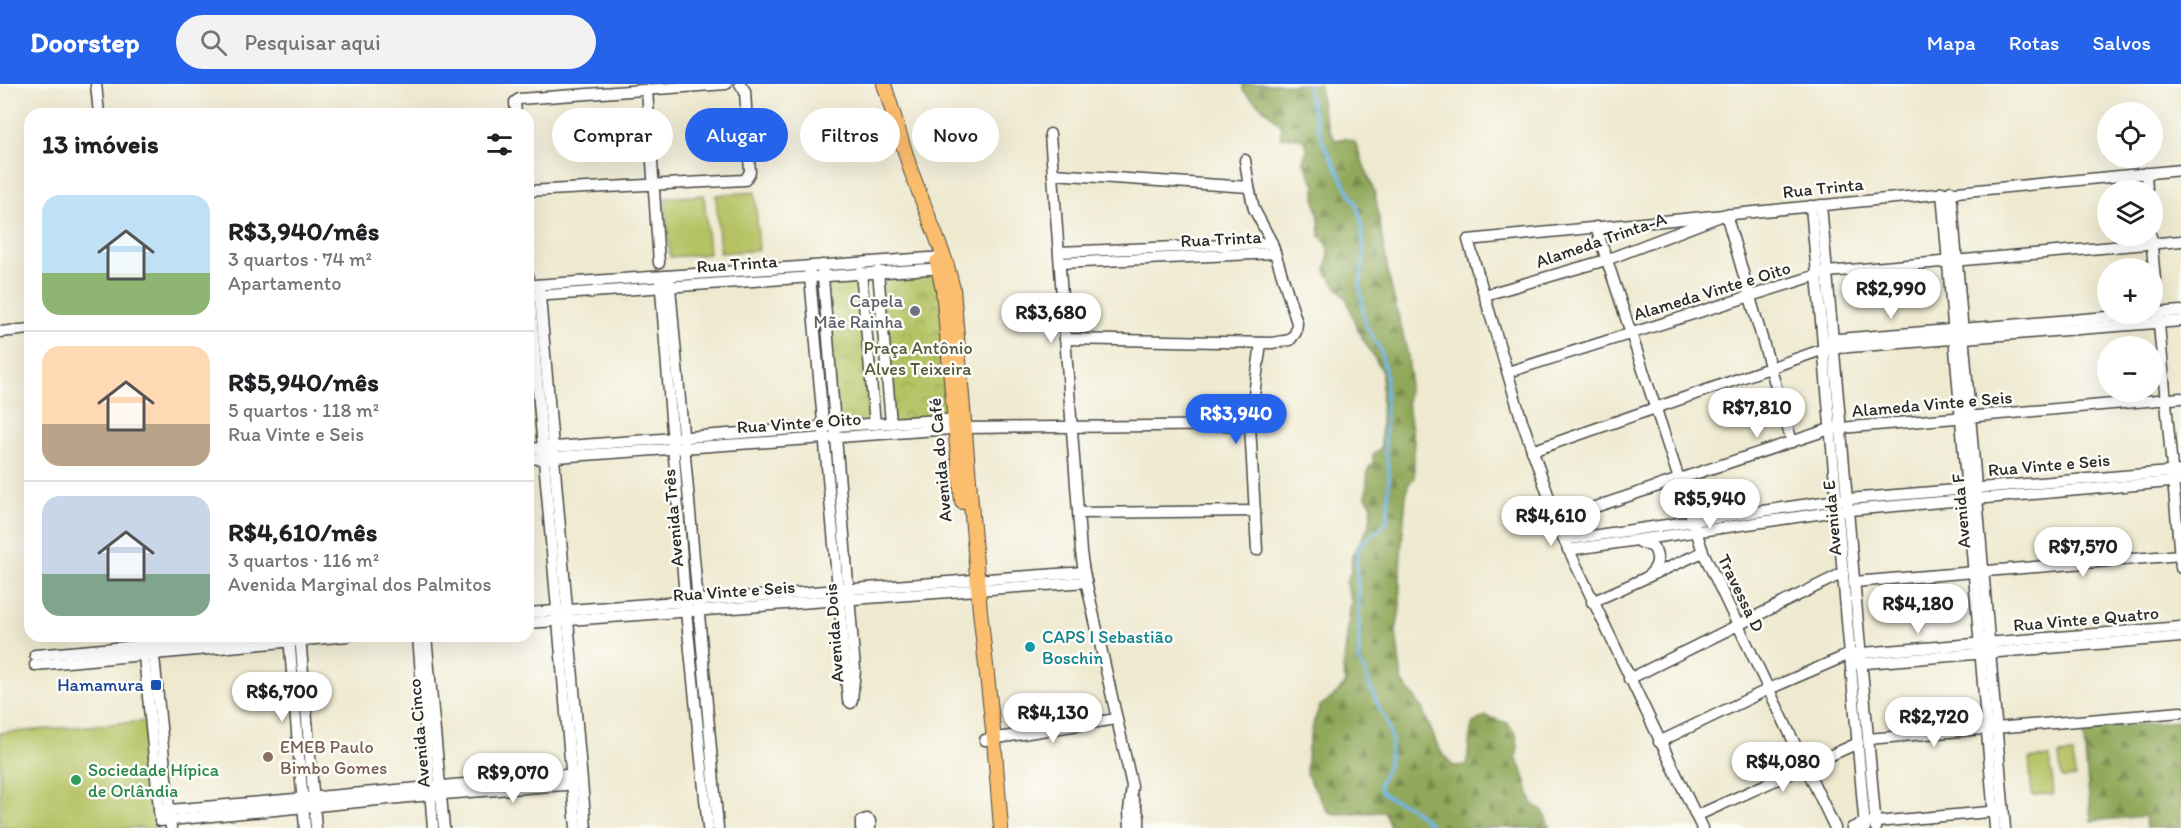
<!DOCTYPE html>
<html lang="pt">
<meta charset="utf-8">
<style>
body{margin:0;font-family:Itim,sans-serif;background:#f2f2f2;color:#202124;height:100vh;display:flex;flex-direction:column;font-size:22px;white-space:nowrap}
*{box-sizing:border-box;margin:0}
p{font-size:20px;color:#757577}
.icon{flex:none;width:33px;height:33px;fill:none;stroke:currentColor;stroke-width:2;stroke-linecap:round;stroke-linejoin:round}
.map{position:relative;flex:1;overflow:hidden}
.panel{position:absolute;left:24px;top:24px;width:510px;height:534px;display:flex;flex-direction:column;background:#fff;border-radius:18px;box-shadow:0 6px 24px #0002}
.panel>*{flex:none}
.hud{position:absolute;left:552px;top:24px;width:570px;height:54px;display:flex;gap:12px}
.tools{position:absolute;left:2097px;top:18px;display:grid;gap:12px}
.tools a{display:grid;place-items:center;width:66px;height:66px;border-radius:50%;background:#fff;box-shadow:0 6px 24px #0002;font-size:30px}
.price{position:absolute;translate:-50% -51px;padding:0 14px;border-radius:21px;background:#fff;color:#222;font-size:20px;line-height:39px;filter:drop-shadow(0 2px 3px #0008)}
.price::after{content:'';position:absolute;left:50%;top:36px;width:18px;height:14px;margin-left:-9px;background:inherit;clip-path:polygon(0 0,100% 0,50% 100%)}
.price.selected{background:#2563eb;color:#fff}
ul{padding:0;list-style:none}
li{display:flex;align-items:center;gap:18px;height:150px;padding:0 18px}
li+li{border-top:2px solid #e0e0e0}
li span{display:grid;place-items:center;flex:none;width:168px;height:120px;border-radius:18px;color:#555}
li>.icon{margin-inline-start:auto}
span .icon{width:72px;height:72px;fill:#fffc;stroke-width:1}
li b{font-size:26px}
h2{display:flex;justify-content:space-between;align-items:center;height:72px;padding:0 18px;font-size:26px}
.tag{padding:0 21px;border-radius:27px;background:#fff;box-shadow:0 6px 24px #0002;font-size:21px;line-height:54px}
.tag.selected{background:#2563eb;color:#fff}
header{display:flex;align-items:center;gap:36px;box-sizing:border-box;height:84px;padding:0 30px;background:#2563eb;color:#fff}
header strong{font-size:28px}
nav{display:flex;gap:33px;margin-inline-start:auto;font-size:21px}
.search{width:420px;height:54px;background:#f2f2f2;display:flex;align-items:center;gap:15px;box-sizing:border-box;padding:0 21px;border-radius:33px;color:#757577;font-size:22px}
.map>svg:first-child{display:block}
.forest{fill:url(#forest-firs);stroke:#5e6a42;stroke-width:1.5}
.park{fill:url(#park-crowns);stroke:#707648;stroke-width:1.5}
.garden{fill:#b5c264;stroke:#707648;stroke-width:1.5}
.lines{fill:none;stroke-linecap:round;stroke-linejoin:round}
.stream{stroke:#71b7e8;stroke-width:3}
.minor-casing{stroke:#484844;stroke-width:13}
.major-casing{stroke:#484844;stroke-width:16}
.minor{stroke:#fff;stroke-width:10}
.major{stroke:#fbbd6e;stroke-width:14}
.worship-dot{fill:#6b7280;stroke:#fdfcf7;stroke-width:2}
.culture-dot{fill:#0f9aa8;stroke:#fdfcf7;stroke-width:2}
.transit-dot{fill:#1a4fb4;stroke:#fdfcf7;stroke-width:2}
.education-dot{fill:#8d6e63;stroke:#fdfcf7;stroke-width:2}
.leisure-dot{fill:#2e9e5b;stroke:#fdfcf7;stroke-width:2}
.labels{text-anchor:middle;dominant-baseline:central;stroke-width:5;stroke-linejoin:round;paint-order:stroke}
.street-label{font-size:18px;fill:#2b2b2b;stroke:#fdfcf7}
.worship-label{font-size:18px;fill:#5b616d;stroke:#fdfcf7;text-anchor:end}
.park-label{font-size:18px;fill:#54583c;stroke:#fdfcf7}
.culture-label{font-size:18px;fill:#0d838f;stroke:#fdfcf7;text-anchor:start}
.transit-label{font-size:18px;fill:#164399;stroke:#fdfcf7;text-anchor:end}
.education-label{font-size:18px;fill:#785e54;stroke:#fdfcf7;text-anchor:start}
.leisure-label{font-size:18px;fill:#27864d;stroke:#fdfcf7;text-anchor:start}
</style>
<header>
<strong>Doorstep</strong>
<div class="search"><svg class="icon" aria-label="search" viewBox="0 0 24 24"><circle cx="10" cy="10" r="6"/><path d="M15 15l6 6"/></svg>Pesquisar aqui</div>
<nav><a>Mapa</a><a>Rotas</a><a>Salvos</a></nav>
</header>
<div class="map">
<svg width="2181" height="744" viewBox="0 0 2181 744">
<defs>
<pattern id="forest-firs" width="22" height="20" patternUnits="userSpaceOnUse" patternTransform="scale(1.5)"><rect width="22" height="20" fill="#90a85a"/><path d="M5 1l3.5 6h-7zM16 11l3.5 6h-7z" fill="#76894b"/></pattern>
<pattern id="park-crowns" width="20" height="18" patternUnits="userSpaceOnUse" patternTransform="scale(1.5)"><rect width="20" height="18" fill="#b5c264"/><path d="M2 6a3 3 0 1 1 6 0M12 15a3 3 0 1 1 6 0" fill="none" stroke="#939e53"/></pattern>
</defs>
<rect width="100%" height="100%" fill="#fdfcf7"/>
<filter id="ink" filterUnits="userSpaceOnUse"><feTurbulence type="fractalNoise" baseFrequency=".0167" numOctaves="2"/><feDisplacementMap in="SourceGraphic" scale="12" xChannelSelector="R" yChannelSelector="G"/><feConvolveMatrix kernelMatrix="1 2 1 2 8 2 1 2 1" color-interpolation-filters="sRGB"/></filter>
<filter id="wash" filterUnits="userSpaceOnUse"><feTurbulence type="fractalNoise" baseFrequency=".008" numOctaves="4" result="noise"/><feDisplacementMap in="SourceGraphic" scale="24" xChannelSelector="R" yChannelSelector="G"/><feGaussianBlur stdDeviation="1.35" result="paint"/><feColorMatrix in="noise" values="0 0 0 0 0 0 0 0 0 0 0 0 0 0 0 0 0 1.4 0 .05"/><feComposite in="paint" operator="in"/></filter>
<g filter="url(#wash)">
<rect width="100%" height="100%" fill="#eee9cf"/>
<g class="forest">
<path d="M 1243,0 L 1320,0 C 1321,21 1323,38 1335,56 L 1345,54 L 1355,58 L 1375,110 L 1389,194 L 1408,271 L 1410,293 L 1407,318 L 1414,357 L 1414,394 L 1408,401 L 1406,412 L 1400,483 L 1400,524 L 1396,548 L 1402,597 L 1421,622 L 1439,665 L 1453,682 L 1466,681 C 1470,667 1468,653 1473,639 L 1486,632 L 1507,639 L 1516,650 L 1518,662 L 1516,674 L 1522,685 L 1532,719 L 1543,727 L 1550,744 L 1390,744 L 1385,728 L 1335,730 L 1328,728 L 1306,689 L 1308,663 L 1314,637 L 1320,622 L 1334,612 L 1346,599 L 1343,586 L 1351,516 L 1346,498 L 1351,487 L 1352,472 L 1370,440 L 1372,421 L 1366,413 L 1368,385 L 1373,379 L 1373,371 L 1381,364 L 1382,286 L 1358,247 L 1347,216 L 1328,191 L 1326,186 L 1329,170 L 1327,160 L 1320,152 L 1319,134 L 1315,116 L 1315,101 L 1303,76 C 1307,68 1309,63 1304,56 L 1292,53 L 1280,54 L 1282,43 C 1272,28 1255,20 1243,6 Z"/>
<path d="M 2181,637 L 2181,744 L 2146,744 L 2145,732 L 2091,737 L 2083,645 Z"/>
</g>
<g class="park">
<path d="M 939,183 L 954,335 L 891,339 L 878,187 Z"/>
<path d="M 861,188 L 875,340 L 834,342 L 822,191 Z"/>
</g>
<g class="garden">
<path d="M 755,108 L 759,166 L 720,169 L 716,111 Z"/>
<path d="M 704,111 L 709,170 L 670,173 L 665,114 Z"/>
<path d="M 147,637 L 158,744 L 0,744 L 0,649 Z"/>
<path d="M 2073,670 L 2075,693 L 2062,694 L 2059,671 Z"/>
<path d="M 2050,673 L 2054,710 L 2032,711 L 2029,675 Z"/>
</g>
<g class="lines">
<path class="stream" d="M 1307,0 L 1309,13 L 1323,59 L 1357,122 L 1361,136 L 1364,171 L 1360,200 L 1363,229 L 1366,242 L 1381,267 L 1386,292 L 1385,366 L 1389,388 L 1388,433 L 1384,441 L 1359,462 L 1356,479 L 1359,521 L 1359,575 L 1380,626 L 1386,635 L 1392,656 L 1388,682 L 1380,699 L 1380,706 L 1388,713 L 1409,722 L 1435,744"/>
</g>
</g>
<g filter="url(#ink)">
<g class="lines">
<defs>
<g id="minor">
<path d="M 96,0 L 99,30"/>
<path d="M 647,6 L 659,179"/>
<path d="M 516,30 L 515,18 L 519,15 L 726,0"/>
<path d="M 1050,50 L 1081,468 L 1084,488 L 1132,702 L 1129,727 L 1130,744"/>
<path d="M 2146,89 L 2147,106"/>
<path d="M 1053,90 L 1249,103"/>
<path d="M 528,107 L 745,96 L 750,88 L 745,7 L 740,0"/>
<path d="M 1951,107 L 2005,744"/>
<path d="M 1942,108 L 1995,744"/>
<path d="M 1821,121 L 1876,744"/>
<path d="M 1811,122 L 1865,744"/>
<path d="M 1596,143 L 1703,468 L 1835,744"/>
<path d="M 2151,152 L 2181,484"/>
<path d="M 1059,168 L 1272,159"/>
<path d="M 1060,179 L 1275,169"/>
<path d="M 822,181 L 855,586 L 852,616"/>
<path d="M 809,182 L 848,616 L 851,619"/>
<path d="M 878,187 L 891,339"/>
<path d="M 861,188 L 875,340"/>
<path d="M 528,192 L 576,744"/>
<path d="M 669,192 L 718,744"/>
<path d="M 660,193 L 686,527 L 708,744"/>
<path d="M 534,201 L 944,173"/>
<path d="M 539,201 L 586,744"/>
<path d="M 1485,211 L 1606,176 L 1726,130 L 1792,358"/>
<path d="M 534,212 L 944,184"/>
<path d="M 0,248 L 30,245"/>
<path d="M 1065,255 L 1272,259 L 1290,256 L 1296,248 L 1297,239 L 1272,159 L 1254,125 L 1249,103 L 1245,76"/>
<path d="M 1826,256 L 2181,227"/>
<path d="M 1508,288 L 1827,188 L 2181,157"/>
<path d="M 528,365 L 834,342 L 961,335"/>
<path d="M 1532,367 L 1824,265 L 2181,237"/>
<path d="M 528,375 L 965,344 L 1250,341"/>
<path d="M 1079,429 L 1255,427"/>
<path d="M 1556,436 L 1830,345 L 2181,314"/>
<path d="M 1564,456 L 1837,416 L 2181,387"/>
<path d="M 1640,458 L 1653,463 C 1660,474 1658,483 1648,492"/>
<path d="M 1257,466 L 1250,341 L 1261,259"/>
<path d="M 1568,466 L 1838,427 L 2181,397"/>
<path d="M 1854,498 L 2181,471"/>
<path d="M 1592,518 L 1703,468"/>
<path d="M 528,529 L 1084,488"/>
<path d="M 528,539 L 1086,498"/>
<path d="M 142,552 L 160,734"/>
<path d="M 152,552 L 171,744"/>
<path d="M 289,552 L 305,744"/>
<path d="M 300,552 L 316,744"/>
<path d="M 418,552 L 433,744"/>
<path d="M 426,552 L 444,744"/>
<path d="M 35,571 L 252,552"/>
<path d="M 1854,580 L 2181,553"/>
<path d="M 35,581 L 348,552"/>
<path d="M 1629,595 L 1843,489"/>
<path d="M 1868,655 L 2181,628"/>
<path d="M 985,656 L 1116,635"/>
<path d="M 1659,658 L 1769,605 L 1850,570 L 2181,543"/>
<path d="M 1132,713 L 1139,733 L 1139,744"/>
<path d="M 159,727 L 578,690"/>
<path d="M 1696,732 L 1858,659"/>
<path d="M 160,737 L 430,711 L 578,700"/>
<path d="M 861,744 L 861,737 L 867,735 L 870,737 L 870,744"/>
<path d="M 1702,744 L 1564,456 L 1521,334 L 1468,156 L 2181,86"/>
<path d="M 1852,744 L 1865,739 L 2000,727"/>
</g>
<g id="major">
<path d="M 884,0 L 911,87 L 946,178 L 953,205 L 980,527 L 994,655 L 1001,744"/>
<path d="M 937,178 L 943,206 L 962,418"/>
</g>
</defs>
<use href="#minor" class="minor-casing"/>
<use href="#major" class="major-casing"/>
<use href="#minor" class="minor"/>
<use href="#major" class="major"/>
</g>
</g>
<circle class="worship-dot" cx="915" cy="227" r="6"/>
<circle class="culture-dot" cx="1030" cy="563" r="6"/>
<rect class="transit-dot" x="150" y="595" width="12" height="12" rx="3"/>
<circle class="education-dot" cx="268" cy="673" r="6"/>
<circle class="leisure-dot" cx="76" cy="696" r="6"/>
<g class="labels">
<g class="street-label">
<text transform="translate(1823 104) rotate(-6)">Rua Trinta</text>
<text transform="translate(1221 155) rotate(-3)">Rua Trinta</text>
<text transform="translate(1601 156) rotate(-19)">Alameda Trinta-A</text>
<text transform="translate(737 180) rotate(-4)">Rua Trinta</text>
<text transform="translate(1712 207) rotate(-17)">Alameda Vinte e Oito</text>
<text transform="translate(1932 320) rotate(-5)">Alameda Vinte e Seis</text>
<text transform="translate(799 339) rotate(-4)">Rua Vinte e Oito</text>
<text transform="translate(940 376) rotate(-95)">Avenida do Café</text>
<text transform="translate(2049 381) rotate(-5)">Rua Vinte e Seis</text>
<text transform="translate(1961 427) rotate(-95)">Avenida F</text>
<text transform="translate(673 434) rotate(-95)">Avenida Três</text>
<text transform="translate(1832 434) rotate(-95)">Avenida E</text>
<text transform="translate(734 507) rotate(-4)">Rua Vinte e Seis</text>
<text transform="translate(1741 509) rotate(64)">Travessa D</text>
<text transform="translate(2086 535) rotate(-5)">Rua Vinte e Quatro</text>
<text transform="translate(834 549) rotate(-94)">Avenida Dois</text>
<text transform="translate(419 649) rotate(-95)">Avenida Cinco</text>
</g>
<g class="worship-label">
<text x="903" y="217">Capela<tspan x="903" dy="21">Mãe Rainha</tspan></text>
</g>
<g class="park-label">
<text x="918" y="264">Praça Antônio<tspan x="918" dy="21">Alves Teixeira</tspan></text>
</g>
<g class="culture-label">
<text x="1042" y="553">CAPS I Sebastião<tspan x="1042" dy="21">Boschin</tspan></text>
</g>
<g class="transit-label">
<text x="144" y="601">Hamamura</text>
</g>
<g class="education-label">
<text x="280" y="663">EMEB Paulo<tspan x="280" dy="21">Bimbo Gomes</tspan></text>
</g>
<g class="leisure-label">
<text x="88" y="686">Sociedade Hípica<tspan x="88" dy="21">de Orlândia</tspan></text>
</g>
</g>
</svg>
<div class="tools">
<a><svg class="icon" aria-label="locate" viewBox="0 0 24 24"><circle cx="12" cy="12" r="6"/><path d="M12 2v4M12 18v4M2 12h4M18 12h4"/></svg></a>
<a><svg class="icon" aria-label="layers" viewBox="0 0 24 24"><path d="M12 4l9 5-9 5-9-5zM3 14l9 5 9-5"/></svg></a>
<a>+</a>
<a>−</a>
</div>
<b class="price" style="left:1891px;top:236px">R$2,990</b>
<b class="price" style="left:1051px;top:260px">R$3,680</b>
<b class="price" style="left:1757px;top:355px">R$7,810</b>
<b class="price selected" style="left:1236px;top:361px">R$3,940</b>
<b class="price" style="left:1710px;top:446px">R$5,940</b>
<b class="price" style="left:1551px;top:463px">R$4,610</b>
<b class="price" style="left:2083px;top:494px">R$7,570</b>
<b class="price" style="left:1918px;top:551px">R$4,180</b>
<b class="price" style="left:282px;top:639px">R$6,700</b>
<b class="price" style="left:1053px;top:660px">R$4,130</b>
<b class="price" style="left:1934px;top:664px">R$2,720</b>
<b class="price" style="left:1783px;top:709px">R$4,080</b>
<b class="price" style="left:513px;top:720px">R$9,070</b>
<div class="hud">
<a class="tag">Comprar</a>
<a class="tag selected">Alugar</a>
<a class="tag">Filtros</a>
<a class="tag">Novo</a>
</div>
<section class="panel">
<h2>13 imóveis<svg class="icon" aria-label="filters" viewBox="0 0 24 24"><path d="M4 7h16M4 17h16"/><circle cx="9" cy="7" r="2"/><circle cx="15" cy="17" r="2"/></svg></h2>
<ul>
<li><span style="background:linear-gradient(#bfe0f5 65%,#8fb573 0)"><svg class="icon" aria-label="home" viewBox="0 0 24 24"><path d="M3 11l9-7 9 7M6 9v11h12V9"/></svg></span><div><b>R$3,940/mês</b><p>3 quartos · 74 m²</p><p>Apartamento</p></div></li>
<li><span style="background:linear-gradient(#ffd9b3 65%,#b9a48a 0)"><svg class="icon" aria-label="home" viewBox="0 0 24 24"><path d="M3 11l9-7 9 7M6 9v11h12V9"/></svg></span><div><b>R$5,940/mês</b><p>5 quartos · 118 m²</p><p>Rua Vinte e Seis</p></div></li>
<li><span style="background:linear-gradient(#c9d6e8 65%,#7fa58c 0)"><svg class="icon" aria-label="home" viewBox="0 0 24 24"><path d="M3 11l9-7 9 7M6 9v11h12V9"/></svg></span><div><b>R$4,610/mês</b><p>3 quartos · 116 m²</p><p>Avenida Marginal dos Palmitos</p></div></li>
</ul>
</section>
</div>
